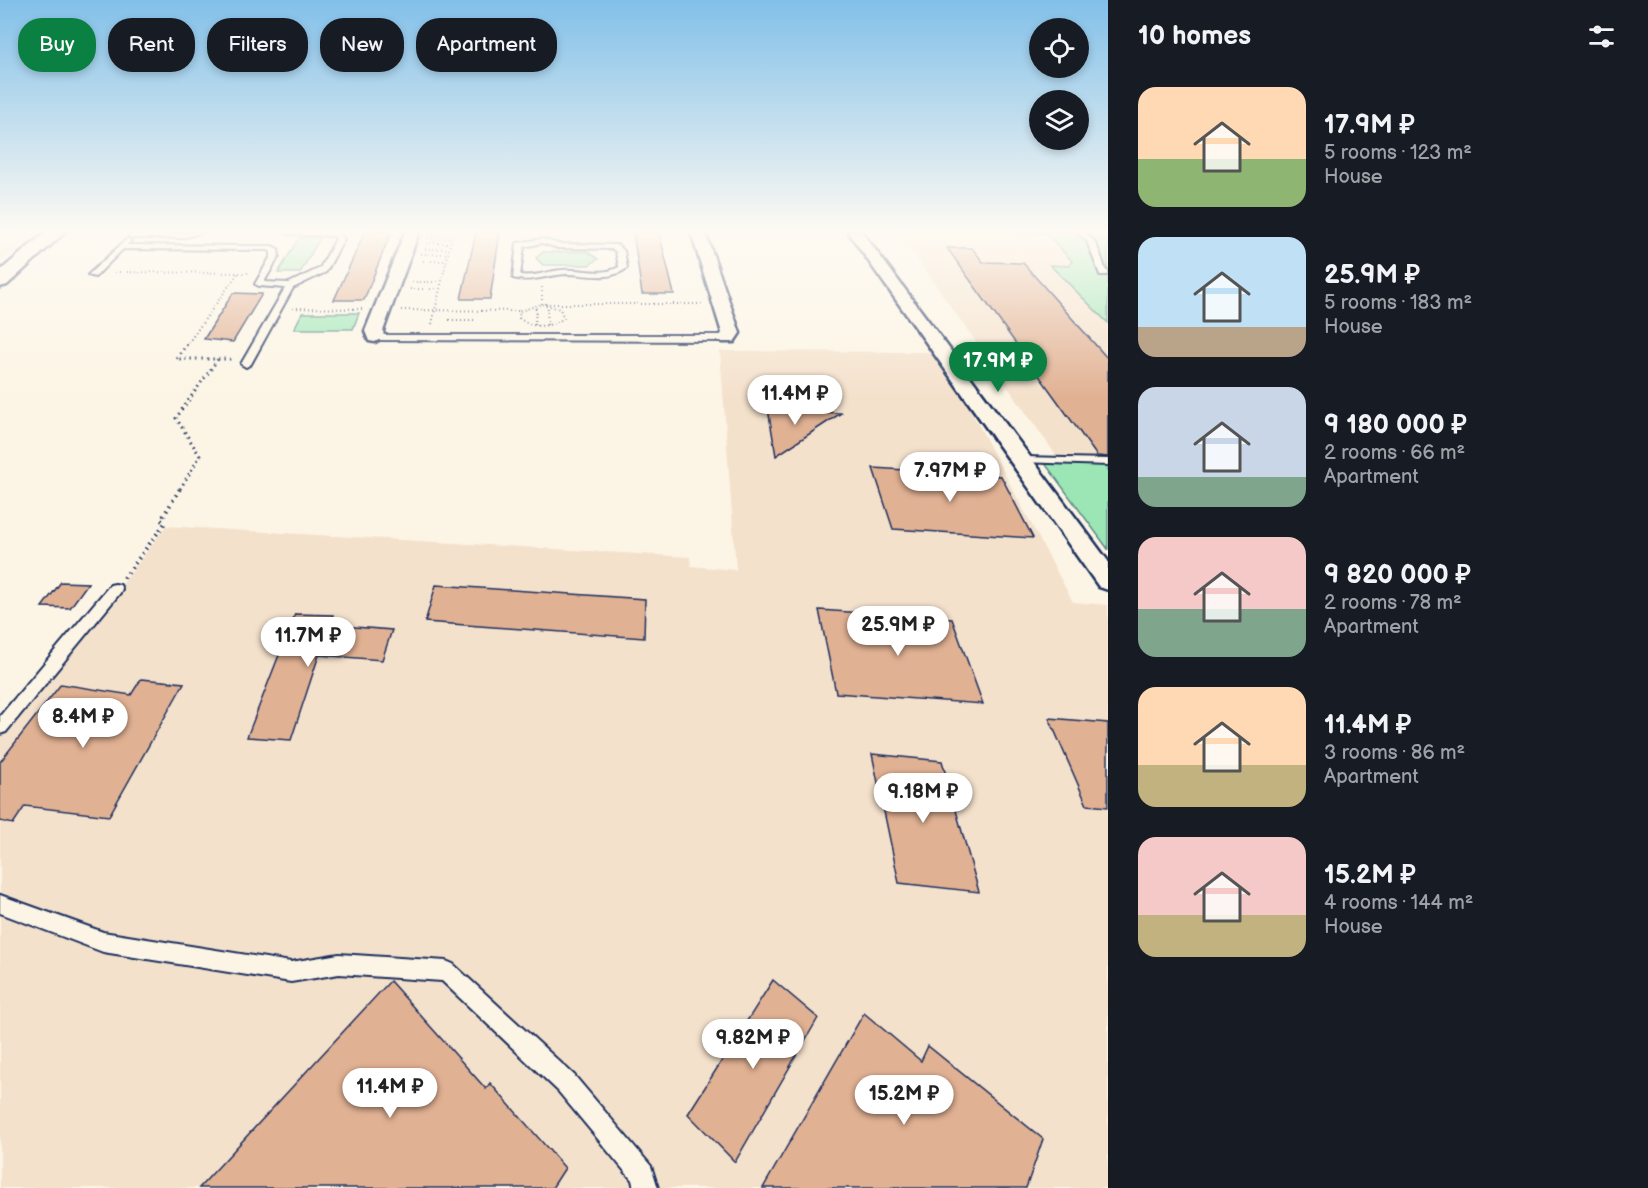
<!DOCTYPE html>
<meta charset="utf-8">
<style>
body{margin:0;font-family:"Balsamiq Sans",sans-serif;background:#20242c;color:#f1f3f6;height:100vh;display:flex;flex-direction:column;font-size:22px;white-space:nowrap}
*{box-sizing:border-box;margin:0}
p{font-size:20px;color:#9ea1a6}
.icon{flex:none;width:33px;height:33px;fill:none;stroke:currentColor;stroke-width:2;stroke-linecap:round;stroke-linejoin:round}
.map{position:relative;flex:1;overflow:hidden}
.sheet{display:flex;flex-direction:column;background:#171b24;width:540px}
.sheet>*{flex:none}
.banner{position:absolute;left:18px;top:18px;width:570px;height:54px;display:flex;gap:12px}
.buttons{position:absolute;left:1029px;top:18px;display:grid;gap:12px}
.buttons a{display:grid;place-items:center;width:60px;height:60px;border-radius:50%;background:#171b24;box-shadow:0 3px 9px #0003;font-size:30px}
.price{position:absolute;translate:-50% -51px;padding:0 14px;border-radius:21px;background:#fff;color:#222;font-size:20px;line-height:39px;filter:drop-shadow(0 2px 3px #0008)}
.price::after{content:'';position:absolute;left:50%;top:36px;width:18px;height:14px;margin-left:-9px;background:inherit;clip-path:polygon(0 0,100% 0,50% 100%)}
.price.on{background:#0b8043;color:#fff}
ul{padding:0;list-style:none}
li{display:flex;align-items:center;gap:18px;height:150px;padding:0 30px}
li span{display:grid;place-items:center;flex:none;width:168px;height:120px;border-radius:18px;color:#555}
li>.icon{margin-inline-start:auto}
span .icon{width:72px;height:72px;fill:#fffc;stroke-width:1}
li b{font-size:26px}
h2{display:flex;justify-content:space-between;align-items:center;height:72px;padding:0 30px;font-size:26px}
.pill{padding:0 21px;border-radius:24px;background:#171b24;box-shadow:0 3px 9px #0003;font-size:21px;line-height:54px}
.pill.on{background:#0b8043;color:#fff}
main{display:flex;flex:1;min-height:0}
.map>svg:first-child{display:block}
.built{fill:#f4e1cc}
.green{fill:#9ce6b5;stroke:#5c8a8a;stroke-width:1.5}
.building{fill:#e1b193;stroke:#1b2f5e;stroke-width:1.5}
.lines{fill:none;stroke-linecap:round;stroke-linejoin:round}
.service-casing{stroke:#1b2f5e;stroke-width:4}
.minor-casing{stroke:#1b2f5e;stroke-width:5}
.secondary-casing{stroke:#1b2f5e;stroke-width:5}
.path-far2{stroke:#1b2f5e;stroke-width:2;stroke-dasharray:1 3;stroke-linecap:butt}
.path-far1{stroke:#1b2f5e;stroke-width:3;stroke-dasharray:1.5 4;stroke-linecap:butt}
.path{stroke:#1b2f5e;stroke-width:4;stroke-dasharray:1.5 4.5;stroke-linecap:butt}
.service{fill:#fcf5e5;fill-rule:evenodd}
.minor{fill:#fcf5e5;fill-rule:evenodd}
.secondary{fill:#fcf5e5;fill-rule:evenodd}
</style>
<main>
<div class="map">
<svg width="1108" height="1188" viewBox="0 0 1108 1188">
<rect width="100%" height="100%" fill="#fcf5e5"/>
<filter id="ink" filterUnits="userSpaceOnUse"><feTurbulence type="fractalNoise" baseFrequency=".0167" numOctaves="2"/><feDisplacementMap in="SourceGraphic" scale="12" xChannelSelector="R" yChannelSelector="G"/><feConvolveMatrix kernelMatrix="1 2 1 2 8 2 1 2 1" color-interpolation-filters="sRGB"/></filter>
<g filter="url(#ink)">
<g class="built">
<path d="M 898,232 L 1046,233 L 1072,261 L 1069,266 L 1051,266 L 1108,323 L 1108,458 L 1058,458 Z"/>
<path d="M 32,235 L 0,263 L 0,236 Z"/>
<path d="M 720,351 L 932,352 L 970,409 L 1073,602 L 1108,605 L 1108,1177 L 1105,1188 L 0,1188 L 0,736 L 124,591 L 118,590 L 166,526 L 690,557 L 691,566 L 736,570 Z"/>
</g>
<g class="green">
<path d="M 1013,232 L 1108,232 L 1108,323 L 1050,265 L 1069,266 L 1072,261 L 1046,233 Z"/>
<path d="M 299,238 L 320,238 L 300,273 L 278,273 Z"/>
<path d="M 543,252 L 588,252 L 598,259 L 589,265 L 543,265 L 536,258 Z"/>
<path d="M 302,313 L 359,313 L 353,329 L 294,329 Z"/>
<path d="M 1041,458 L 1108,458 L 1108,550 L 1108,549 Z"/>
</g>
<g class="building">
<path d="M 365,232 L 391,232 L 364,300 L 334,300 Z"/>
<path d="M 476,232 L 500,232 L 490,299 L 461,299 Z"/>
<path d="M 633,232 L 659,232 L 674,294 L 642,294 Z"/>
<path d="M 947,248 L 972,248 L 983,262 L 1023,263 L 1108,359 L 1108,457 L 1097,456 Z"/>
<path d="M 233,293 L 262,294 L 233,342 L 204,339 Z"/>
<path d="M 768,409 L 841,413 L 776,456 Z"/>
<path d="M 873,468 L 1001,476 L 1033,538 L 893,529 Z"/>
<path d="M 61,582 L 88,583 L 70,608 L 42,607 Z"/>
<path d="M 436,585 L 645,599 L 644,638 L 425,622 Z"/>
<path d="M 819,610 L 952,619 L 983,704 L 836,693 Z"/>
<path d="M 295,614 L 333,615 L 329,625 L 392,630 L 382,660 L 319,655 L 291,740 L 247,737 Z"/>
<path d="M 141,679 L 184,683 L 109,816 L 25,806 L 13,824 L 0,821 L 0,762 L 61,684 L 131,695 Z"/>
<path d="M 1049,718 L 1108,723 L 1108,807 L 1087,805 Z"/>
<path d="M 872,754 L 942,761 L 979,892 L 899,883 Z"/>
<path d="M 773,980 L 818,1018 L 735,1162 L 688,1114 Z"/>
<path d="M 390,981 L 486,1089 L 490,1083 L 565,1168 L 552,1188 L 199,1188 Z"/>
<path d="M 864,1013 L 921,1061 L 928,1046 L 1043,1139 L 1026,1188 L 763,1188 Z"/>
</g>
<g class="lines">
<defs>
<g id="service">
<path d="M 191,232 L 204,232 L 181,238 L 132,238 L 128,236 L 132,234 L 181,234 Z"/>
<path d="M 286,232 L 336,232 L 344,239 L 326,272 L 293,288 L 251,364 L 246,367 L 241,364 L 285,288 L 259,286 L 255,284 L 271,256 L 271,252 L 268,250 L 123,249 L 95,277 L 88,275 L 127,239 L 131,241 L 127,245 L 272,246 L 278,249 L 279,256 L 264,282 L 289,283 L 320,268 L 336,239 L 334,236 L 289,234 Z"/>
<path d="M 1077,232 C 1096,232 1100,255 1106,271 L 1108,271 L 1108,275 L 1100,275 L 1087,241 Z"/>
<path d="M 542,239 L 559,244 L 618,245 L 624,251 L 627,268 C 610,282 586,274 566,274 C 547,275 532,283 513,278 L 517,243 ZM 542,243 L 558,248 L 613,249 L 616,252 L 619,267 C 602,277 581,268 562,270 C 548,271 535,277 520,275 L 524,247 Z"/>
<path d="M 372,335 L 728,335 L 733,338 L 728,341 L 375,340 L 370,337 Z"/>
<path d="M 1024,457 L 1108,459 L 1108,465 L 1020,462 L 1020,458 Z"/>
<path d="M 115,584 L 120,585 L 122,589 L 120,593 L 6,732 L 0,734 L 0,716 L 110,585 Z"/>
<path d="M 0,895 L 103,932 L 291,962 L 339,954 L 446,961 L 453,964 L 574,1075 L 651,1166 L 658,1188 L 634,1188 L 632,1180 L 558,1091 L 442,981 L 339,974 L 291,982 L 103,952 L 0,913 Z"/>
</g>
<g id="minor">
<path d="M 405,232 L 419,232 L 383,331 L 384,337 L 375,342 L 369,341 L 365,331 Z"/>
<path d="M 691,232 L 705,232 L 740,333 L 734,342 L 722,342 L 719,338 L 722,333 Z"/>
<path d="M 848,232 L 862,232 L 1108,561 L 1108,590 L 1099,587 Z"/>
</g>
<path id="secondary" d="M 46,232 L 65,232 L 7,285 L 0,287 L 0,271 Z"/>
</defs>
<use href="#service" class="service-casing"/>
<use href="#minor" class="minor-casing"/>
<use href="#secondary" class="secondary-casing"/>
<g class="path-far2">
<path d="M 428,238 L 451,238"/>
<path d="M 426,243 L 450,243"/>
<path d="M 425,249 L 448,249"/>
<path d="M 421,254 L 447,254"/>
<path d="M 419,261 L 445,261"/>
<path d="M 115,272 L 248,273"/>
<path d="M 412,282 L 440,282"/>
<path d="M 542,287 L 542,304 L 703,304"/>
<path d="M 410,289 L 438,289"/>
<path d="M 542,304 L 560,309 L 564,318 C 549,328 533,329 519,318 L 520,311 Z"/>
<path d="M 293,308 L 363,309"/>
<path d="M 401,310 L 521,311"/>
<path d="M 449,320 L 476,320"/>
<path d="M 432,324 L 453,232"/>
<path d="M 535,325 L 536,305"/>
<path d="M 547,325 L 548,305"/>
<path d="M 186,346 L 238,273"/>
</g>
<g class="path-far1">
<path d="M 187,344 L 176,359 L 232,359"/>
<path d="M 180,489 L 200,456 L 176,418 L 218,359"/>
</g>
<path class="path" d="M 124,578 L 165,523 L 161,520 L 181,487"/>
<use href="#service" class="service"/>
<use href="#minor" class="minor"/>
<use href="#secondary" class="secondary"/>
</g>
</g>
<linearGradient id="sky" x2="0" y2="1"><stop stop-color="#82c0e9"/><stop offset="0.58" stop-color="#fefaf3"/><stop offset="1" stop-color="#fefaf3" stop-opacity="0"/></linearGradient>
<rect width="1108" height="398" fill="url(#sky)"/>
</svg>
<div class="buttons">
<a><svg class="icon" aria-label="locate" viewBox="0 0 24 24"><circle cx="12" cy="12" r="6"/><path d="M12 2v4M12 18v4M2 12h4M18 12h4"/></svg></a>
<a><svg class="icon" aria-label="layers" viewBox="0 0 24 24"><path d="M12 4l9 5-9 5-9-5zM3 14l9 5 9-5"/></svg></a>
</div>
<b class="price on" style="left:998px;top:393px">17.9M ₽</b>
<b class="price" style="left:795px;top:426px">11.4M ₽</b>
<b class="price" style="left:950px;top:503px">7.97M ₽</b>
<b class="price" style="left:898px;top:657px">25.9M ₽</b>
<b class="price" style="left:308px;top:668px">11.7M ₽</b>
<b class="price" style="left:83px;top:749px">8.4M ₽</b>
<b class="price" style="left:923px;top:824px">9.18M ₽</b>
<b class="price" style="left:753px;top:1070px">9.82M ₽</b>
<b class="price" style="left:390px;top:1119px">11.4M ₽</b>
<b class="price" style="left:904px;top:1126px">15.2M ₽</b>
<div class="banner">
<a class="pill on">Buy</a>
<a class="pill">Rent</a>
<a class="pill">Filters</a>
<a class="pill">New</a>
<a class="pill">Apartment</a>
</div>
</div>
<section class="sheet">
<h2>10 homes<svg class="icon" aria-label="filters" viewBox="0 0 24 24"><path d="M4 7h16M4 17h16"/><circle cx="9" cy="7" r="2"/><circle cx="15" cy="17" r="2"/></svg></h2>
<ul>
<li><span style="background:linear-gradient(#ffd9b3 60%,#8fb573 0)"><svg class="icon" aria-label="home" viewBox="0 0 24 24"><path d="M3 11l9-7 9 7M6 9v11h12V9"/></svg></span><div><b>17.9M ₽</b><p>5 rooms · 123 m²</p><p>House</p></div></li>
<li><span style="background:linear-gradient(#bfe0f5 75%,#b9a48a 0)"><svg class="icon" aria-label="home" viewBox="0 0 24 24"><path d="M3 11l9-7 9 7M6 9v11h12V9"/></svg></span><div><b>25.9M ₽</b><p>5 rooms · 183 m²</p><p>House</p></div></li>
<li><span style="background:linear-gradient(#c9d6e8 75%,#7fa58c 0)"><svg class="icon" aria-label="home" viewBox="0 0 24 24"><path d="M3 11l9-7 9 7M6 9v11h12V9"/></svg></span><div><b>9 180 000 ₽</b><p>2 rooms · 66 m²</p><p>Apartment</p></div></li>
<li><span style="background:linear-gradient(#f6c9c9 60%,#7fa58c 0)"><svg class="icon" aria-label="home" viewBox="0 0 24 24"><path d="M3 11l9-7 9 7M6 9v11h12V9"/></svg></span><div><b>9 820 000 ₽</b><p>2 rooms · 78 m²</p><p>Apartment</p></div></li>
<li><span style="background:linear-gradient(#ffd9b3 65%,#c2b280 0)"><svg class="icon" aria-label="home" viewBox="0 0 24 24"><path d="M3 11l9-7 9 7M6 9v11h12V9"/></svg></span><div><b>11.4M ₽</b><p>3 rooms · 86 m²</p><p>Apartment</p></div></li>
<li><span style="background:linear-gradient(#f6c9c9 65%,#c2b280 0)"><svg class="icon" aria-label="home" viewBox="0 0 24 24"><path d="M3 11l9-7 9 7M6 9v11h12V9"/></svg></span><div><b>15.2M ₽</b><p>4 rooms · 144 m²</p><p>House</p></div></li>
</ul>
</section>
</main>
